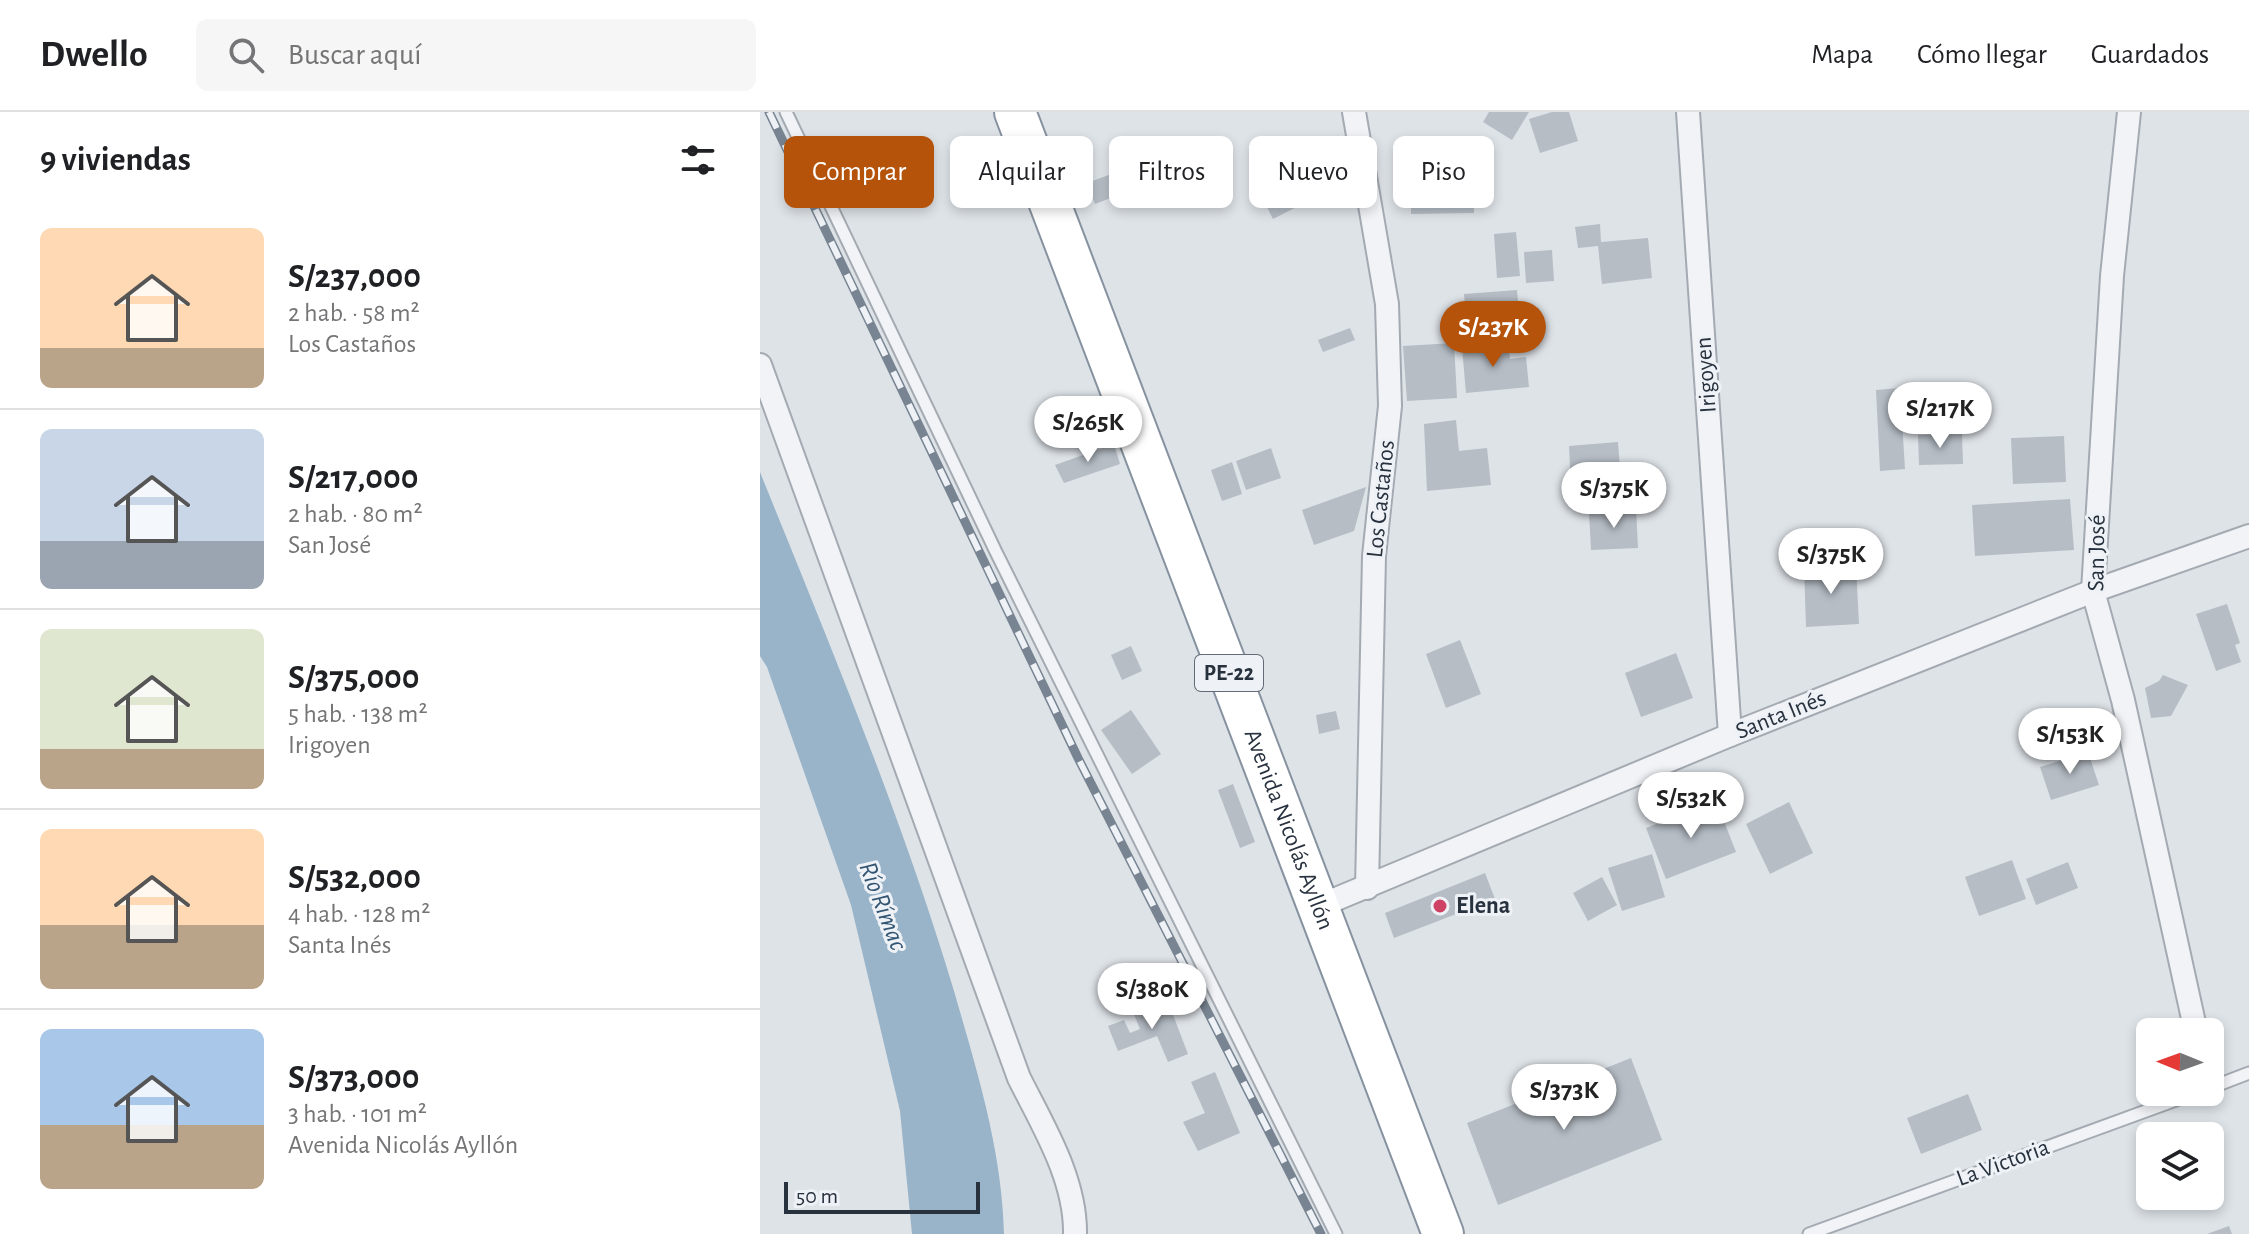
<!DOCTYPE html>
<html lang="es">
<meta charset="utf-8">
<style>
body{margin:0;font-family:"Alegreya Sans",sans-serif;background:#f6f6f6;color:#202124;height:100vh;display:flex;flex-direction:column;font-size:30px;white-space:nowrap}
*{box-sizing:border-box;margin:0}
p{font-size:26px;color:#757577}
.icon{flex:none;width:44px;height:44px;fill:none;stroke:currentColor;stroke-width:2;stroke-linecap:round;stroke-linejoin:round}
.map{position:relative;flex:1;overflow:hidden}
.panel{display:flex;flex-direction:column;background:#fff;width:760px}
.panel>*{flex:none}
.guide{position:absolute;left:24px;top:24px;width:760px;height:72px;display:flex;gap:16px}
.needle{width:52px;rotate:271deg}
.tools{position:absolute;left:1376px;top:906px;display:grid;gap:16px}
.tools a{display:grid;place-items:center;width:88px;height:88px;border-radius:12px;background:#fff;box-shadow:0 4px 12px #0003;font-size:40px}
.scale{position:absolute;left:24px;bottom:20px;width:196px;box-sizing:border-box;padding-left:8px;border:4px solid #28323f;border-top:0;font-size:22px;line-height:28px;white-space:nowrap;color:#28323f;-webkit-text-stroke:6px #eef2f6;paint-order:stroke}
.price{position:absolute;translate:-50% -68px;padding:0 18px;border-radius:28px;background:#fff;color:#222;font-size:26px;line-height:52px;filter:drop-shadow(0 2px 4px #0008)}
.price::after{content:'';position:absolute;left:50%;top:48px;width:24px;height:18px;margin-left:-12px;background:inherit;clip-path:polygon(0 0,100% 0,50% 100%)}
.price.selected{background:#b45309;color:#fff}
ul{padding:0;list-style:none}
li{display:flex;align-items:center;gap:24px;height:200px;padding:0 40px}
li+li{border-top:2px solid #e0e0e0}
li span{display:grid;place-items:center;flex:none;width:224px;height:160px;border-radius:12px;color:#555}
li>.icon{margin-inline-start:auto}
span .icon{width:96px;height:96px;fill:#fffc;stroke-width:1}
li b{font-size:34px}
h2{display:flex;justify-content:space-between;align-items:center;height:96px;padding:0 40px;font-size:34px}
.chip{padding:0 28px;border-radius:12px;background:#fff;box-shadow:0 4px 12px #0003;font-size:28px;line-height:72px}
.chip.selected{background:#b45309;color:#fff}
header{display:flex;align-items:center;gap:48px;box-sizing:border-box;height:112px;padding:0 40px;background:#fff;border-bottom:2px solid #e0e0e0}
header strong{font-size:38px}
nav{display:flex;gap:44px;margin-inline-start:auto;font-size:28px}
.search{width:560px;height:72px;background:#f6f6f6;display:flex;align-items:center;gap:20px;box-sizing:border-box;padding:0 28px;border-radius:12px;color:#757577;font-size:30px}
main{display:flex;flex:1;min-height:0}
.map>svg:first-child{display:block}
.water{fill:#99b4c8}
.building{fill:#b6bdc5}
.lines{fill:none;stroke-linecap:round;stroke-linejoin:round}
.lane-casing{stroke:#a4aab2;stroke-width:15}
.street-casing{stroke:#a4aab2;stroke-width:26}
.highway-casing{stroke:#86929f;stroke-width:44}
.lane{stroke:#f1f3f6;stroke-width:11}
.street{stroke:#f1f3f6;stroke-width:22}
.highway{stroke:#fff;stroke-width:40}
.rail-casing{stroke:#788491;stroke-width:9}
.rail{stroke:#eef2f6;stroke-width:6;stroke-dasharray:18;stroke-linecap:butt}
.poi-dot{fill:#ce4363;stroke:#eef2f6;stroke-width:3}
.labels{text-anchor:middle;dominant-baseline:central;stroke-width:6;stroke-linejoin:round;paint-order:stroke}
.shield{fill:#eef2f6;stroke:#636c76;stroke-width:2}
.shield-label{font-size:22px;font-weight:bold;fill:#28323f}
.street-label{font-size:24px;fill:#28323f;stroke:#eef2f6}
.poi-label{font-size:24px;font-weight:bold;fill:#28323f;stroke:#eef2f6;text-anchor:start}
.water-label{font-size:26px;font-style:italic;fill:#325473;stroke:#eef2f6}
</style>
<header>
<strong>Dwello</strong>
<div class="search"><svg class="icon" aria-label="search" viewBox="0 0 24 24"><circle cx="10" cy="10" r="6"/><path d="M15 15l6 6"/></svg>Buscar aquí</div>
<nav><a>Mapa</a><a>Cómo llegar</a><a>Guardados</a></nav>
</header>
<main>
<section class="panel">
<h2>9 viviendas<svg class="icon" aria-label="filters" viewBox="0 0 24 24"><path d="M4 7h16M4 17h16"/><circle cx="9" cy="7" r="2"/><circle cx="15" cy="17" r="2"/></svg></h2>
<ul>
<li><span style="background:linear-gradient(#ffd9b3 75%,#b9a48a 0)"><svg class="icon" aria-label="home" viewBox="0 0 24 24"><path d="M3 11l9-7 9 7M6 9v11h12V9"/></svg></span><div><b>S/237,000</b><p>2 hab. · 58 m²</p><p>Los Castaños</p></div></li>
<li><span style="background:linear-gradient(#c9d6e8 70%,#9aa5b1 0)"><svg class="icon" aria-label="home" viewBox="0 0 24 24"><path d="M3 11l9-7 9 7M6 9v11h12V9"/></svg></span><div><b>S/217,000</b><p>2 hab. · 80 m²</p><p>San José</p></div></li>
<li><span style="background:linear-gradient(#dfe7d0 75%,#b9a48a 0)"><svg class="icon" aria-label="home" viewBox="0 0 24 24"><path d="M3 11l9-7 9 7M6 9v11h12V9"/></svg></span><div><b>S/375,000</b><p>5 hab. · 138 m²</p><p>Irigoyen</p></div></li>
<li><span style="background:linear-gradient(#ffd9b3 60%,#b9a48a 0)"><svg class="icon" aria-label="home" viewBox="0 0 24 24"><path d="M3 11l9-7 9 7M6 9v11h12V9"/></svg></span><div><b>S/532,000</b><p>4 hab. · 128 m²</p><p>Santa Inés</p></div></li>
<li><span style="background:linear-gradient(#a9c7e8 60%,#b9a48a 0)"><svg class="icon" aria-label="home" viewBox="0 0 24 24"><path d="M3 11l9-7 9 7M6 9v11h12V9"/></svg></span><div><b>S/373,000</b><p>3 hab. · 101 m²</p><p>Avenida Nicolás Ayllón</p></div></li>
</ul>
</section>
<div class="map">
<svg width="1489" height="1122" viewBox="0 0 1489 1122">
<rect width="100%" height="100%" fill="#dee3e8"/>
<path class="water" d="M 0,360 C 69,531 141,702 194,879 C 217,959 242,1038 244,1122 L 152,1122 L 140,999 L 91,793 L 7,555 L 0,544 Z"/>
<g class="building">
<path d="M 729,0 L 769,0 L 752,28 L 723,10 Z"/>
<path d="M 792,0 L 809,0 L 818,29 L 780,41 L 769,7 Z"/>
<path d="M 392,47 L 400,67 L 335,92 L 327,71 Z"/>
<path d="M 545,49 L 562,82 L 513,107 L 496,73 Z"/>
<path d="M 651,70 L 714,71 L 714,101 L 651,102 Z"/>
<path d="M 840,112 L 841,130 L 888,126 L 892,166 L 842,172 L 838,134 L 818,136 L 815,115 Z"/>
<path d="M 756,120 L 760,164 L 737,166 L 734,122 Z"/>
<path d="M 792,138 L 794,169 L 766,171 L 764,140 Z"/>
<path d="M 757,178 L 760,213 L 707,216 L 704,182 Z"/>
<path d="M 590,216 L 595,228 L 563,240 L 558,228 Z"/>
<path d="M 694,231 L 697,286 L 647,289 L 643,234 Z"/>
<path d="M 748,231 L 750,247 L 766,245 L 769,275 L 706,281 L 702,236 Z"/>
<path d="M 1140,276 L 1145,357 L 1120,359 L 1116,278 Z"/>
<path d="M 696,308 L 699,339 L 727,336 L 731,373 L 667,379 L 664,312 Z"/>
<path d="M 1202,322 L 1203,352 L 1159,353 L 1158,323 Z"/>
<path d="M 1304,324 L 1306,370 L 1253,372 L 1251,326 Z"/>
<path d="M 858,330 L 861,371 L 811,374 L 809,334 Z"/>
<path d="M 354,332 L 360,352 L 304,371 L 295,353 Z"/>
<path d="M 511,336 L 521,366 L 486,378 L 476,349 Z"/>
<path d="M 472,350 L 482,382 L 462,389 L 451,358 Z"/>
<path d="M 606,375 L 594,419 L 554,433 L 542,398 Z"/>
<path d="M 1310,387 L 1314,438 L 1215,444 L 1212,393 Z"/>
<path d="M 876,397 L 878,436 L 831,438 L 829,400 Z"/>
<path d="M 1096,453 L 1099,512 L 1046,515 L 1044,456 Z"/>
<path d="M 1467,492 L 1480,531 L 1475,533 L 1481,550 L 1456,559 L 1436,502 Z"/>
<path d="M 700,528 L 721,582 L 686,596 L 666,542 Z"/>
<path d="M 371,534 L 382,559 L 362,568 L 351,543 Z"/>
<path d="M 916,541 L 933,586 L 881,605 L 865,561 Z"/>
<path d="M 1403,563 L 1428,573 L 1411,604 L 1391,606 L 1385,576 L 1399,569 Z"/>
<path d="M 371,598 L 401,642 L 372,662 L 341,618 Z"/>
<path d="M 576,599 L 580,617 L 559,622 L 556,603 Z"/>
<path d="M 1328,640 L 1339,673 L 1291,688 L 1280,655 Z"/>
<path d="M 473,672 L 495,730 L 480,736 L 458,678 Z"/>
<path d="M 956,689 L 976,740 L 906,767 L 886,716 Z"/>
<path d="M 1029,690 L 1053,741 L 1010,762 L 986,712 Z"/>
<path d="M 892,742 L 905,785 L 862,799 L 848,756 Z"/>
<path d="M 1252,748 L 1266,787 L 1219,804 L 1205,765 Z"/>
<path d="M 1308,750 L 1318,776 L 1276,793 L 1266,767 Z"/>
<path d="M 725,761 L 735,787 L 634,826 L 625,801 Z"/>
<path d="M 842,765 L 857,793 L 828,809 L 813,781 Z"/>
<path d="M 407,887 L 428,942 L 408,950 L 397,924 L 358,939 L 348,914 L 364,908 L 370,921 L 380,917 L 373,900 Z"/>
<path d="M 871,946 L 902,1028 L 738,1093 L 707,1011 Z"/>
<path d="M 455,960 L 480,1021 L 438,1039 L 423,1010 L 445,1001 L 431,970 Z"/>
<path d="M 1208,982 L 1222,1018 L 1161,1042 L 1147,1006 Z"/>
<path d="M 1469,1114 L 1472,1122 L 1447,1122 Z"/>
</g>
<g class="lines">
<defs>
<g id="lane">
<path d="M 26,0 L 236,440 L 576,1122"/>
<path d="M 1450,976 L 1489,961"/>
<path d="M 1049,1122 L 1438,980"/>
</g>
<g id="street">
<path d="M 594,0 L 627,192 L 630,294 L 614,444 L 607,776"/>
<path d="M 928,0 L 970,623"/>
<path d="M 1369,0 L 1352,164 L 1333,479 L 1363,588 L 1436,920"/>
<path d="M 0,253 L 259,966 C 283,1014 316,1067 315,1122"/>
<path d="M 557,795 L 970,623 L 1333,479 L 1489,424"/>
</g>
<g id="highway">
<path id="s1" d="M 255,0 L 683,1122"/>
</g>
</defs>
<use href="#lane" class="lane-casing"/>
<use href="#street" class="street-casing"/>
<use href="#highway" class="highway-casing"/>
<use href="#lane" class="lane"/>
<use href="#street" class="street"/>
<use href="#highway" class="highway"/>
<defs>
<path id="rail" d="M 9,0 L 318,646 L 561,1122"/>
</defs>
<use href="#rail" class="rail-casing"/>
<use href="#rail" class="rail"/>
</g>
<circle class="poi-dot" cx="680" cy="794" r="8"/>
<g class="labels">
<rect class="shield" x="435" y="543" width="68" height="36" rx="6"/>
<g class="shield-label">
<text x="469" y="561">PE-22</text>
</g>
<g class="street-label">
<text transform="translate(946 263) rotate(-94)">Irigoyen</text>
<text transform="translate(621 387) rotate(-84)">Los Castaños</text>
<text transform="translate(1337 441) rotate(-89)">San José</text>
<text transform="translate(1021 603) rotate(-22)">Santa Inés</text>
<text stroke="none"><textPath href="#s1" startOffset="768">Avenida Nicolás Ayllón</textPath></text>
<text transform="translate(1243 1051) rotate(-20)">La Victoria</text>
</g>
<g class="poi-label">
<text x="696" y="794">Elena</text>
</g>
<g class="water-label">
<text transform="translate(123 794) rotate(69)">Río Rímac</text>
</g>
</g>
</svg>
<div class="tools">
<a><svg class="needle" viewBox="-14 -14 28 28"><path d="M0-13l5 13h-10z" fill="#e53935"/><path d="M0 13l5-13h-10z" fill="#757577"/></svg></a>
<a><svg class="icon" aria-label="layers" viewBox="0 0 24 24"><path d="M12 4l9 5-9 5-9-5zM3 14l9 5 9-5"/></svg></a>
</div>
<div class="scale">50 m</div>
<b class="price selected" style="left:733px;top:257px">S/237K</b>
<b class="price" style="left:1180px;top:338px">S/217K</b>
<b class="price" style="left:328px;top:352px">S/265K</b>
<b class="price" style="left:854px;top:418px">S/375K</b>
<b class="price" style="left:1071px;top:484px">S/375K</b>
<b class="price" style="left:1310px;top:664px">S/153K</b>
<b class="price" style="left:931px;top:728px">S/532K</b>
<b class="price" style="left:392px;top:919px">S/380K</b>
<b class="price" style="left:804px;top:1020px">S/373K</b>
<div class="guide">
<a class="chip selected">Comprar</a>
<a class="chip">Alquilar</a>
<a class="chip">Filtros</a>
<a class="chip">Nuevo</a>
<a class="chip">Piso</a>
</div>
</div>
</main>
